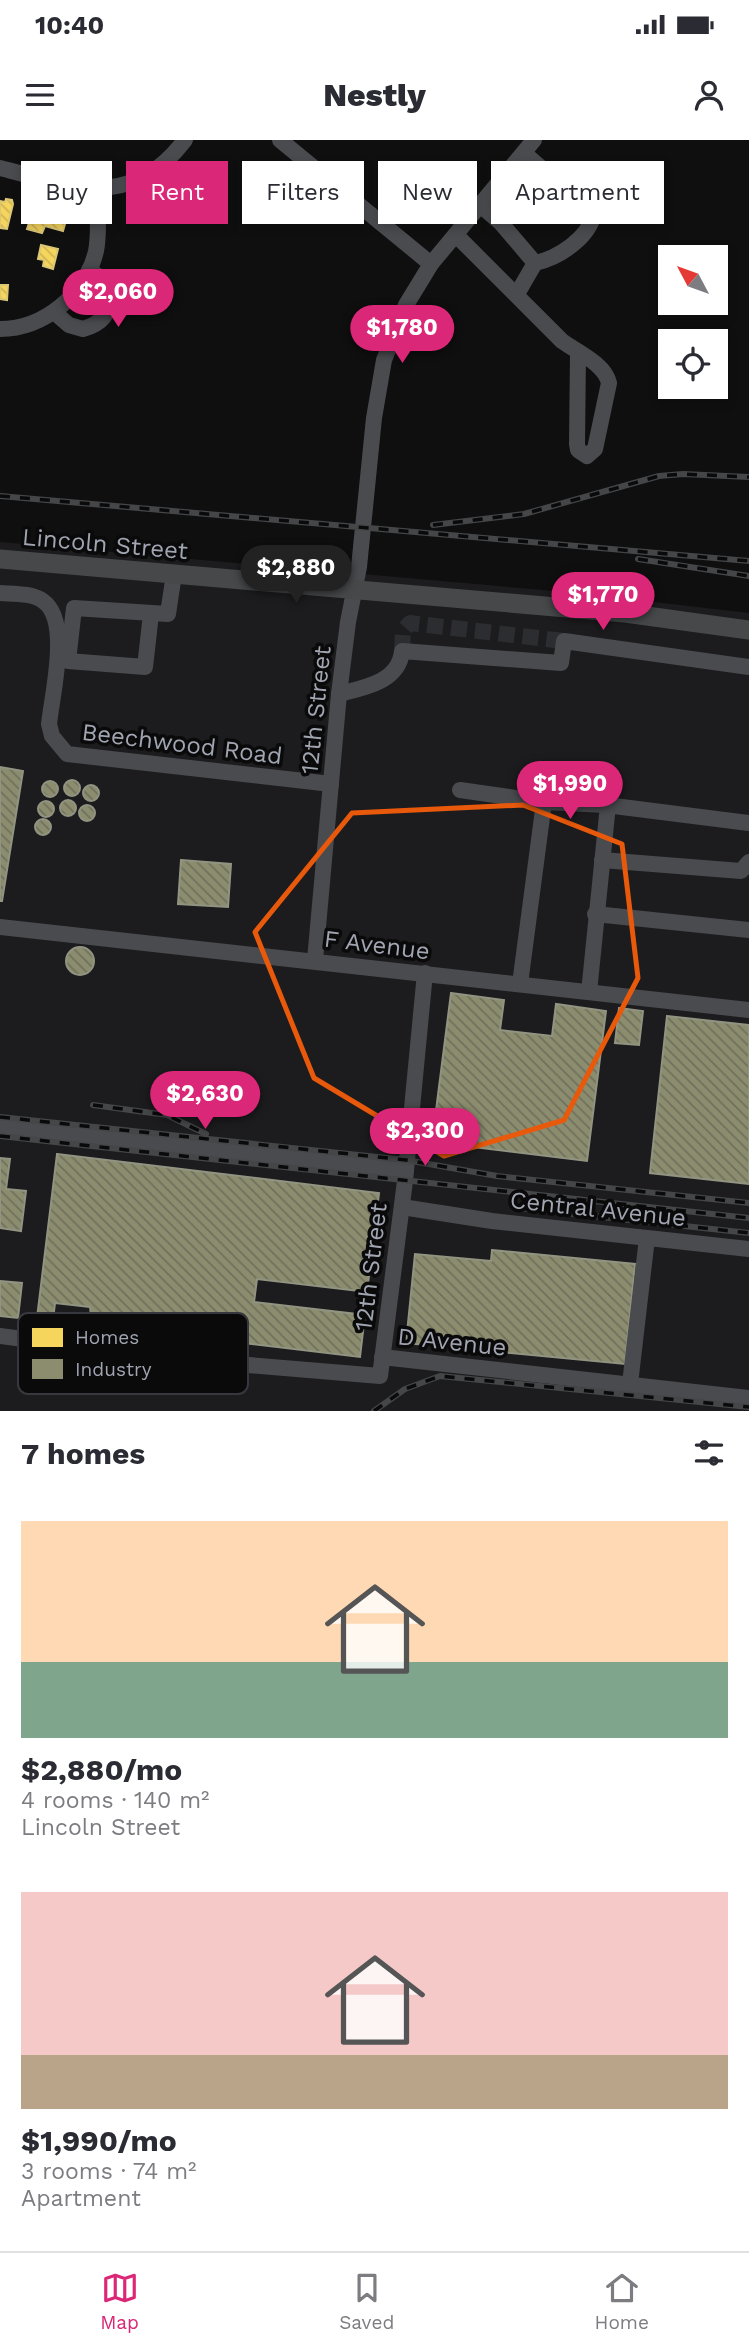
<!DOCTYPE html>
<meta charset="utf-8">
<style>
body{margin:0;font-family:"Work Sans",sans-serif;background:#f2f2f3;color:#2b2b33;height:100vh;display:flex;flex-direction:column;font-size:26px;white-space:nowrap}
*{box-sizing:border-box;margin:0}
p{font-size:23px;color:#7c7c81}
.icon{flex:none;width:38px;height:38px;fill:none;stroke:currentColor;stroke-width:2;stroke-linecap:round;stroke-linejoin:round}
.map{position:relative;height:1271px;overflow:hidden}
.drawer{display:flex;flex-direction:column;background:#fff;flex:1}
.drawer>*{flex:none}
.banner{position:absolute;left:21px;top:21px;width:707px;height:63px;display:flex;gap:14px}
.needle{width:46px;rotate:311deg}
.buttons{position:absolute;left:658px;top:105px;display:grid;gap:14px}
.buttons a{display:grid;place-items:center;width:70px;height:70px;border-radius:0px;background:#fff;box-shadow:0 4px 10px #0003;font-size:35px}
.price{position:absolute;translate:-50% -60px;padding:0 16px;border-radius:24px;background:#db2777;color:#fff;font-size:23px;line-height:46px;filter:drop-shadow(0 2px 4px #0008)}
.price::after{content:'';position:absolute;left:50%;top:42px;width:21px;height:16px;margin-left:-10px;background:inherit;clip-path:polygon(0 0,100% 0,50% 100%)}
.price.on{background:#222;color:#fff}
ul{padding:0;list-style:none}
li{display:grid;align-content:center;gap:14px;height:371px;padding:0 21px}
li span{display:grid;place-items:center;height:217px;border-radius:0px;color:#555}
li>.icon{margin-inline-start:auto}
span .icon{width:126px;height:126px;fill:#fffc;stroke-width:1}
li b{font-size:30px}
h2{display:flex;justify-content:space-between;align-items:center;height:84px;padding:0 21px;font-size:30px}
.pill{padding:0 24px;border-radius:0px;background:#fff;box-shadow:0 4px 10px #0003;font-size:24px;line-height:63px}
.pill.on{background:#db2777;color:#fff}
.status{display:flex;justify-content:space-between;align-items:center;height:49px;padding:0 35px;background:#fff;direction:ltr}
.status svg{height:19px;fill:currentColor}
header{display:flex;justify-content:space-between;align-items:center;height:91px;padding:0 21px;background:#fff;font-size:32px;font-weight:800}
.tab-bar{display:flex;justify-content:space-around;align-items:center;height:98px;border-top:2px solid #e1e1e2;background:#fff;font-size:19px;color:#7c7c81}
.tab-bar a{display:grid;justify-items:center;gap:4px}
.tab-bar .on{color:#db2777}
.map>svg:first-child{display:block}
.built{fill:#1c1c1e}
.homes{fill:url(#homes-back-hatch);stroke:#dcc776;stroke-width:2}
.industry{fill:url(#industry-back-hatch);stroke:#929482;stroke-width:2}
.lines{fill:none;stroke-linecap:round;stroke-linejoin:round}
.minor-tunnel{stroke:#2c2d30;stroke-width:16;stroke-dasharray:16 8;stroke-linecap:butt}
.minor{stroke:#4a4b4f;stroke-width:16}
.major{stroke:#46484a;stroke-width:19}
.rail-casing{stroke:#444648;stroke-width:6}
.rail{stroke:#0a0a0b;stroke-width:3.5;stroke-dasharray:10;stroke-linecap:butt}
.marked{fill:none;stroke:#e8590c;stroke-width:5;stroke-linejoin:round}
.labels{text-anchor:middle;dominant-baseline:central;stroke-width:7;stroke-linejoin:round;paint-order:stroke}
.street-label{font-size:24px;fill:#a0a5b1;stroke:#0a0a0b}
.key{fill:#0a0a0b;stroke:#37383d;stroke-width:2}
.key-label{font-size:19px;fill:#a0a5b1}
</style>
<div class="status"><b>10:40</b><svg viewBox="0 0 49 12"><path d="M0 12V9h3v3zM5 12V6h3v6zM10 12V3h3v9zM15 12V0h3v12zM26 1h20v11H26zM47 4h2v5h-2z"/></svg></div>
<header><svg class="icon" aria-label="menu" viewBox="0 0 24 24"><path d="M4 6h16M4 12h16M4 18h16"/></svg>Nestly<svg class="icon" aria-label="person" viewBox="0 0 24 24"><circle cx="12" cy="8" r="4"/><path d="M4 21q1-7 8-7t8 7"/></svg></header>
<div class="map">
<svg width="749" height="1271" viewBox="0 0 749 1271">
<defs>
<pattern id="homes-back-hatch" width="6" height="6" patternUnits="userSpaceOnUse" patternTransform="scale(1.75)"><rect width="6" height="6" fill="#f6d55c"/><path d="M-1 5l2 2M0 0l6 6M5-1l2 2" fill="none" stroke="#ceb454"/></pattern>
<pattern id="industry-back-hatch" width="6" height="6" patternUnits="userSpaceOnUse" patternTransform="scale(1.75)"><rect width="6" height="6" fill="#8c8c6e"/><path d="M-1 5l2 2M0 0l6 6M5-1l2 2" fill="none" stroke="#70715d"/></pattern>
</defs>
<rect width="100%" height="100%" fill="#0f0f10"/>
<path class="built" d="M 0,402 L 577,453 L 749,473 L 749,1271 L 0,1271 Z"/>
<g class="homes">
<path d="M 6,59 L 12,60 L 13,64 L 7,89 L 0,88 L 0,61 L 5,62 Z"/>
<path d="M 34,67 L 45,70 L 46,67 L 67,77 L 63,91 L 45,86 L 42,93 L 27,89 Z"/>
<path d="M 41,105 L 58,109 L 53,129 L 43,126 L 44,120 L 38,119 Z"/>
<path d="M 0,145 L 8,145 L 7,160 L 0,159 Z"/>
</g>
<g class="industry">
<path d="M 0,627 L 23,631 L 2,761 L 0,761 Z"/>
<circle cx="72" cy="648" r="8"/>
<circle cx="50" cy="649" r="8"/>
<circle cx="91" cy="653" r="8"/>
<circle cx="68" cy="668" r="8"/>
<circle cx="46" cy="669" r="8"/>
<circle cx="87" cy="673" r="8"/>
<circle cx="43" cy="687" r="8"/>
<path d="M 181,720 L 231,724 L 228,767 L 178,764 Z"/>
<circle cx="80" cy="821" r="14"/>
<path d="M 451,853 L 504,860 L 500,890 L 552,896 L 556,864 L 606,871 L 587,1021 L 432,1002 Z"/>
<path d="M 619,868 L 643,871 L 639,905 L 615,903 Z"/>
<path d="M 667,876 L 749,885 L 749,1044 L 650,1033 Z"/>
<path d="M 57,1014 L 379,1053 L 367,1152 L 257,1139 L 254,1162 L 365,1175 L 360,1217 L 92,1185 L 90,1167 L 55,1163 L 53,1180 L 37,1178 Z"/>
<path d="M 0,1018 L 10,1019 L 6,1049 L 26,1051 L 21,1091 L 0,1088 Z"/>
<path d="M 492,1110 L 635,1124 L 625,1224 L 406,1203 L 415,1114 L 491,1121 Z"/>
<path d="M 0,1141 L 22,1143 L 18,1178 L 0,1176 Z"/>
</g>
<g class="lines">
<path class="minor-tunnel" d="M 402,511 L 403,491 L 410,483 L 564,501"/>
<g class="minor">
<path d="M 280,0 L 431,124"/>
<path d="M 524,13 L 594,74 C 588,99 558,118 535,123"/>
<path d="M 0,28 C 73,46 130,72 185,0"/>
<path d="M 480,65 L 501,83 L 535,123 L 517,154"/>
<path d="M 456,95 L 562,201 C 577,212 605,224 609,243 L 595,309 L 587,316 L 578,310 L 577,304 L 578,213"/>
<path d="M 54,172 L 69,185 L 83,189 C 101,184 112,173 110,153 L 98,136 L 89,130"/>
<path d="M 0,189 C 44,189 86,154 96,111 C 100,91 97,70 97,50"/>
<path d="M 0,453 C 14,454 32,453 43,461 C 71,480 52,554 49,584 L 52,596 L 67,614 L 331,644"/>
<path d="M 151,474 L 145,527 L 68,521 L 74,468 L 168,474 L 174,434"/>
<path d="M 339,554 C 364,548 399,542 402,511 L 561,523 L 564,501 L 749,527"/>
<path d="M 460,650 L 544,662"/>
<path d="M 602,720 L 741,731 L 749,722"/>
<path d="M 595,774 L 749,790"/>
<path d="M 0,787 L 749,870"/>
<path d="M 315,820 L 339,554 L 348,482 L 359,427 L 374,278 L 384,220 L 406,165 L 431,124 L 534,0"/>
<path d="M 520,844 L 544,662 L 606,665 L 749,683"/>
<path d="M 589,852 L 608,665"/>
<path d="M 0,986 L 406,1030"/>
<path d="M 402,1067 L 492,1081 L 749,1109"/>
<path d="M 0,1196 L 165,1218 L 380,1236 L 405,1041 L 425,833"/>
<path d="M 382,1217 L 749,1258"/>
<path d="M 630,1244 L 647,1098"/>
</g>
<path class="major" d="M 0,419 L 625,473 L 749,490"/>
<defs>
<g id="rail">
<path d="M 0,356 L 749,421"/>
<path d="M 433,385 L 524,374 L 659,336 L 683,334 L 749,337"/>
<path d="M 638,419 L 749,436"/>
<path d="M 93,965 L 167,975 L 206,994"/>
<path d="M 0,977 L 406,1020 L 497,1036 L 749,1063"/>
<path d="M 0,996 L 749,1078"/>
<path d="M 519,1068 L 749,1093"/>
<path d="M 374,1271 L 405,1249 L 440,1236 L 749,1267"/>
</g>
</defs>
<use href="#rail" class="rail-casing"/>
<use href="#rail" class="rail"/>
</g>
<path class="marked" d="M 523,665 L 622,704 L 638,838 L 564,980 L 444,1016 L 314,938 L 255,792 L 352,673 Z"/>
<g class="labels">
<g class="street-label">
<text transform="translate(105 404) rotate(5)">Lincoln Street</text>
<text transform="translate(316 570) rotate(-84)">12th Street</text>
<text transform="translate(182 604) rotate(7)">Beechwood Road</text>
<text transform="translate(377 805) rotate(7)">F Avenue</text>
<text transform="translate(598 1069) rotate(6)">Central Avenue</text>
<text transform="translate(371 1127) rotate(-83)">12th Street</text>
<text transform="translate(452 1202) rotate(6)">D Avenue</text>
</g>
</g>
<rect x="18" y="1173" width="230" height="81" rx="10" class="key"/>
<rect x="32" y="1188" width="31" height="19" fill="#f6d55c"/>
<rect x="32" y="1219" width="31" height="20" fill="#8c8c6e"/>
<g class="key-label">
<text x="75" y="1204">Homes</text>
<text x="75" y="1236">Industry</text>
</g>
</svg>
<div class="buttons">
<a><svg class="needle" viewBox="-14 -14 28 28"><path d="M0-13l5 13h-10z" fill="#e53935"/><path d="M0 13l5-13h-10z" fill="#7c7c81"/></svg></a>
<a><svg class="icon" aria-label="locate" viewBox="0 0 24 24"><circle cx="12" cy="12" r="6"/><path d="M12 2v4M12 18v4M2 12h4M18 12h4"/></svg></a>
</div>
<b class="price" style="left:118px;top:189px">$2,060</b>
<b class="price" style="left:402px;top:225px">$1,780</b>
<b class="price on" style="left:296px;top:465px">$2,880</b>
<b class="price" style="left:603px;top:492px">$1,770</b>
<b class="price" style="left:570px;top:681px">$1,990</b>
<b class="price" style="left:205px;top:991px">$2,630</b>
<b class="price" style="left:425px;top:1028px">$2,300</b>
<div class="banner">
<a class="pill">Buy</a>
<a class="pill on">Rent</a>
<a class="pill">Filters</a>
<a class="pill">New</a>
<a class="pill">Apartment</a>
</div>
</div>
<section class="drawer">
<h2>7 homes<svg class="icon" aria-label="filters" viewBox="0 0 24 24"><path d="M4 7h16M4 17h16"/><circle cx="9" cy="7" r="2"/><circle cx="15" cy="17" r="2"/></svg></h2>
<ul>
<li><span style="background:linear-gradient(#ffd9b3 65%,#7fa58c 0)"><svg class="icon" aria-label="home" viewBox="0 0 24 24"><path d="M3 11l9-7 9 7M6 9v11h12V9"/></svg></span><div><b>$2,880/mo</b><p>4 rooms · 140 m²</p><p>Lincoln Street</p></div></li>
<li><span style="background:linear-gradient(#f6c9c9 75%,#b9a48a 0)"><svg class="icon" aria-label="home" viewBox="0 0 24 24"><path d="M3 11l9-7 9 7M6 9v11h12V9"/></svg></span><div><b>$1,990/mo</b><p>3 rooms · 74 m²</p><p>Apartment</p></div></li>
</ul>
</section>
<nav class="tab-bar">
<a class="on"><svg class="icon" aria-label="map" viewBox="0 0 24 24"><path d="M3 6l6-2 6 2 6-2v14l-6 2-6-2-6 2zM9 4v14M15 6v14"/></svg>Map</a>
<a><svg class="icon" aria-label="saved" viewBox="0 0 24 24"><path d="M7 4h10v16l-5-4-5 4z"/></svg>Saved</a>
<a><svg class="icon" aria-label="home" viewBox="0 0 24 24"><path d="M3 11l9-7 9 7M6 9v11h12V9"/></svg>Home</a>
</nav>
